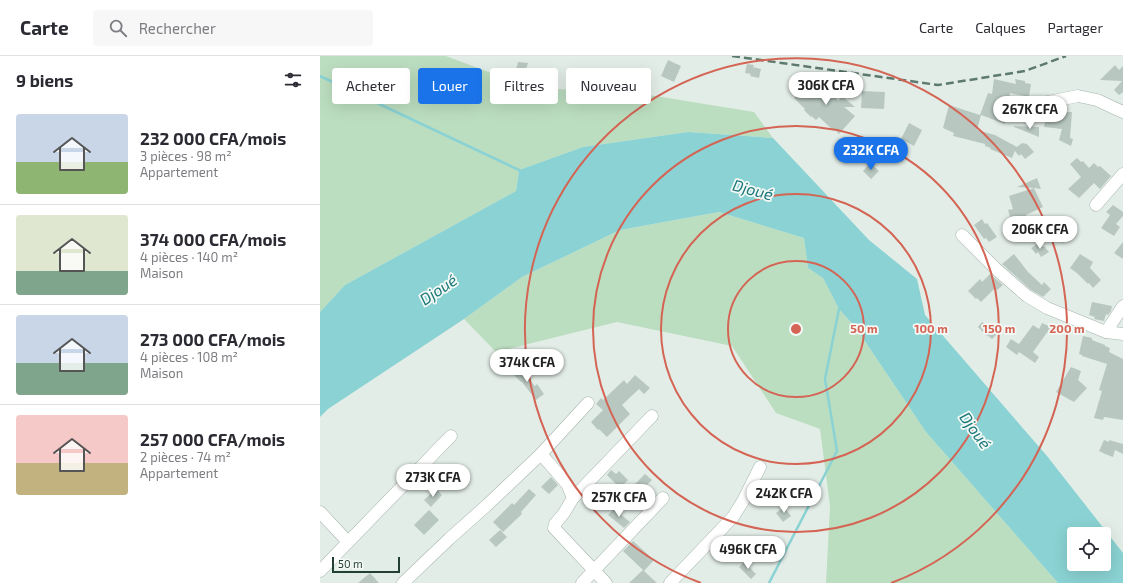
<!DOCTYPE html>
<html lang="fr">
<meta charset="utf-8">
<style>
body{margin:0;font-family:"Exo 2",sans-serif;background:#f7f7f7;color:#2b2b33;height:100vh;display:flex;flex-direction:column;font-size:15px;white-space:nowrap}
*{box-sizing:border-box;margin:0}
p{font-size:13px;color:#7c7c81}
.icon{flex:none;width:22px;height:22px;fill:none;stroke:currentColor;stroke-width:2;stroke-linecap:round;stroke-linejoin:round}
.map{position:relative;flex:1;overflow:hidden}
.drawer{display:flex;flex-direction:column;background:#fff;width:320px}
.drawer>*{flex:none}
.banner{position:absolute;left:12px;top:12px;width:380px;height:36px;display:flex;gap:8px}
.fabs{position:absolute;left:747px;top:471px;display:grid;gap:8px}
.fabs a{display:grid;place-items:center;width:44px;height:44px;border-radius:4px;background:#fff;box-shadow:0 4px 16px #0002;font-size:20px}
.scale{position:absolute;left:12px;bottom:10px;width:68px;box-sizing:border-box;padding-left:4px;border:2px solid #223f33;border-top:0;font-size:11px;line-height:14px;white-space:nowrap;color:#223f33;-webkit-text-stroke:3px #f4f9f6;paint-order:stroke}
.price{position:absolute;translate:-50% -34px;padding:0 9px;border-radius:14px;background:#fff;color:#222;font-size:13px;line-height:26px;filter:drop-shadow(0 1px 2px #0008)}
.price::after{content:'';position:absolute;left:50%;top:24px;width:12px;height:9px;margin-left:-6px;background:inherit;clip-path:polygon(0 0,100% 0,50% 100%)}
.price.active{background:#1a73e8;color:#fff}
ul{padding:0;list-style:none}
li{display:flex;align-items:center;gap:12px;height:100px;padding:0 16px}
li+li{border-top:1px solid #e1e1e2}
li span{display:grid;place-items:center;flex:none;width:112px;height:80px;border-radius:4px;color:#555}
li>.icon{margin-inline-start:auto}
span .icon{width:48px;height:48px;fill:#fffc;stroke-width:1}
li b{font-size:17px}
h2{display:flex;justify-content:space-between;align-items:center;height:48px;padding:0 16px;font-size:17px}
.pill{padding:0 14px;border-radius:4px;background:#fff;box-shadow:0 4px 16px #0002;font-size:14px;line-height:36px}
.pill.active{background:#1a73e8;color:#fff}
header{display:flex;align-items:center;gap:24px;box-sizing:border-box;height:56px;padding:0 20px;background:#fff;border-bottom:1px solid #e1e1e2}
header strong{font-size:19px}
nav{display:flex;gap:22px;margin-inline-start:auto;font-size:14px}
.search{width:280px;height:36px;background:#f7f7f7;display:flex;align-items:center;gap:10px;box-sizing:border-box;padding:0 14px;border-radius:4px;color:#7c7c81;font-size:15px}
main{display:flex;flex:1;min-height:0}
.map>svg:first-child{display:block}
.green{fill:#bcdec0}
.water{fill:#8ad2d3;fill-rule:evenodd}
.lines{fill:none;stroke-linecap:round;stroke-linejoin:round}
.stream{stroke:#8ad2d3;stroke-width:2.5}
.building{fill:#b8c8c0}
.minor-casing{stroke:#a5b5ad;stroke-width:13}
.minor{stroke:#fff;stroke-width:12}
.rail{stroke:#5d7a6e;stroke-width:2.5;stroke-dasharray:8 4;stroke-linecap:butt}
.ring{fill:none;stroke:#d46454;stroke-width:2}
.labels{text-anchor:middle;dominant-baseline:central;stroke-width:3.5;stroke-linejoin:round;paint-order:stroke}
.water-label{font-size:16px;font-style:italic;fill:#1b797c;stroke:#f4f9f6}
.centre{fill:#d46454;stroke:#f4f9f6;stroke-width:2}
.ring-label{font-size:12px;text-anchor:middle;font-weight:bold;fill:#d46454;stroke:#f4f9f6;stroke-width:3.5;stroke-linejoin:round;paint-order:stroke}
</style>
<header>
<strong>Carte</strong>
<div class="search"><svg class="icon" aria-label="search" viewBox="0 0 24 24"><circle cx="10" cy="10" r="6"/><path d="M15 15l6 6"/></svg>Rechercher</div>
<nav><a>Carte</a><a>Calques</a><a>Partager</a></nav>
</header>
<main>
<section class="drawer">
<h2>9 biens<svg class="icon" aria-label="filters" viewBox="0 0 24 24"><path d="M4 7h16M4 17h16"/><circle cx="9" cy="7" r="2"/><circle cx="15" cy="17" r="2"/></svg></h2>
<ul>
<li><span style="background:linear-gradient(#c9d6e8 60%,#8fb573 0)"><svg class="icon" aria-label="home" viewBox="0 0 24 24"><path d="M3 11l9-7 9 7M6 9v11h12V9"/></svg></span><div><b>232 000 CFA/mois</b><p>3 pièces · 98 m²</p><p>Appartement</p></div></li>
<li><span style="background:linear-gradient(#dfe7d0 70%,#7fa58c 0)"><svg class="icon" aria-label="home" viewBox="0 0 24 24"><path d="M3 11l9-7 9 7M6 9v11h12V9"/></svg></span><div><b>374 000 CFA/mois</b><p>4 pièces · 140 m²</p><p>Maison</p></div></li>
<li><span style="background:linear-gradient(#c9d6e8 60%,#7fa58c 0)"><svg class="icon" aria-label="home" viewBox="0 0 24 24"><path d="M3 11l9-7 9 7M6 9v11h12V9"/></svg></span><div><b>273 000 CFA/mois</b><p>4 pièces · 108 m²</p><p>Maison</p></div></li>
<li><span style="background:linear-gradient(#f6c9c9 60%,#c2b280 0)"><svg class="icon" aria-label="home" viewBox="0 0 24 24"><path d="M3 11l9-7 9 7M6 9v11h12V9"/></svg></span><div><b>257 000 CFA/mois</b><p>2 pièces · 74 m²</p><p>Appartement</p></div></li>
</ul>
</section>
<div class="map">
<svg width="803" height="527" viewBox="0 0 803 527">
<rect width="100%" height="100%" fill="#e3ede7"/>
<g class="green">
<path d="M 0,0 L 126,0 L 214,33 L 299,34 L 434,56 L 453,82 L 368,76 L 263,91 L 199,114 L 196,135 L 25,229 L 0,256 Z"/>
<path d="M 399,156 L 484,182 L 488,212 L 503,222 L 519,253 L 536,272 L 606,376 L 738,527 L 506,527 L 510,450 L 500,373 L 456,357 L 412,290 L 297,266 L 176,296 L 144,263 L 202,221 L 300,174 Z"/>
</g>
<path class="water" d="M 368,76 L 453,82 L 549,184 L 597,223 L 605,259 L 727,400 L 803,497 L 803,527 L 738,527 L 606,376 L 536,272 L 519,253 L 503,222 L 488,212 L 484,182 L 399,156 L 300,174 L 202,221 L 144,263 L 8,353 L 0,361 L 0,256 L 25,229 L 196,135 L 199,114 L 263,91 ZM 754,478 L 784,478 L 784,508 L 754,508 Z"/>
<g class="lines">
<g class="stream">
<path d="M 0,20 L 199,114 L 202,116"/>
<path d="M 449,527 L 517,395 L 505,323 L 519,253 L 521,252"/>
</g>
</g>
<g class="building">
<path d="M 348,4 L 361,10 L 354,26 L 341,20 Z"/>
<path d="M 198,6 L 208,7 L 205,17 L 196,14 Z"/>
<path d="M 427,8 L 434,9 L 433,11 L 441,13 L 439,22 L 430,20 L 431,18 L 425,17 Z"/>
<path d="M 795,9 L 799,14 L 803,10 L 803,36 L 799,39 L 794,34 L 802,25 L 780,24 Z"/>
<path d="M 674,23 L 696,28 L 695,23 L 705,25 L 705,27 L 711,28 L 709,41 L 690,37 L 685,68 L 661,59 L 657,74 L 675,79 L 697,91 L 702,87 L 707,88 L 714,96 L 705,103 L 701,98 L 699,100 L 695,95 L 692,102 L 670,93 L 671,92 L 665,90 L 665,88 L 633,80 L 634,77 L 623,72 L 629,49 L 660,59 L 668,37 L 672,38 Z"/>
<path d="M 501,24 L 504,29 L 507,27 L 518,45 L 522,40 L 535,51 L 524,51 L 535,60 L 519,78 L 515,74 L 514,75 L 499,61 L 496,64 L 491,60 L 491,61 L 484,54 L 485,53 L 474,42 L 482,34 L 483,35 Z"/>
<path d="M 542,35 L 565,36 L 564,53 L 541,52 Z"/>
<path d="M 739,52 L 747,53 L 747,56 L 752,56 L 750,82 L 753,83 L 751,90 L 739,84 L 742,73 L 724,71 L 726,62 L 738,64 Z"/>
<path d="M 589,67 L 602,74 L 594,90 L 581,83 Z"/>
<path d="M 694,70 L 719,71 L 719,81 L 694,71 Z"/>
<path d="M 757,102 L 761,106 L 763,105 L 769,112 L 774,107 L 778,111 L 780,110 L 791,120 L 780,133 L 774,127 L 759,142 L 748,133 L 761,121 L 750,108 Z"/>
<path d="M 550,107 L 559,115 L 551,123 L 543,115 Z"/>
<path d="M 717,122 L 721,133 L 714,132 L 723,151 L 706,159 L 707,164 L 697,167 L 695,162 L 691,164 L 688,154 L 693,153 L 689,140 L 714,132 L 697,131 Z"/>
<path d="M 793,149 L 803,156 L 803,160 L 796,168 L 800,171 L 794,180 L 781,172 L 790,159 L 786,156 Z"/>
<path d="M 662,163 L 665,168 L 667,167 L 677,181 L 669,186 L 666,182 L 664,183 L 654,169 Z"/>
<path d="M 741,164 L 753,178 L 743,187 L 731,173 Z"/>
<path d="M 803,186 L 803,203 L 794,197 Z"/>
<path d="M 719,187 L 722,191 L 724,190 L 729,196 L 721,201 L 718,196 L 716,198 L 711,192 Z"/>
<path d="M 694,198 L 708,216 L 722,229 L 724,226 L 731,233 L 723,241 L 711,234 L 682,208 Z"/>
<path d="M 760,198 L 773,206 L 770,212 L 781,224 L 773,232 L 769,227 L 768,228 L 758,218 L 750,212 Z"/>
<path d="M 670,218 L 683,229 L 677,234 L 675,232 L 661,246 L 657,242 L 656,243 L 648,235 L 660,223 L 662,226 Z"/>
<path d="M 772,246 L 792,250 L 791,255 L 788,259 L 786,258 L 784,265 L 774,263 L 775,261 L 769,259 Z"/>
<path d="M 662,266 L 667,270 L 668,269 L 677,278 L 672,283 L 667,279 L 667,280 L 658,271 Z"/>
<path d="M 722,267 L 731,271 L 713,296 L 719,301 L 715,307 L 699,296 L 697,299 L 686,291 L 691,283 L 699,288 L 713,269 L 719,273 Z"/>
<path d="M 763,280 L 772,282 L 772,284 L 785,289 L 785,290 L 790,292 L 789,296 L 803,303 L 803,364 L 784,361 L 783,364 L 774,362 L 782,335 L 779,334 L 787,308 L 762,300 L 762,299 L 759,298 Z"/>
<path d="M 195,308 L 215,330 L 217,328 L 224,338 L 216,344 L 202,326 L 201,326 L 194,319 L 195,318 L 190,311 Z"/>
<path d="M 751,311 L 761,315 L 758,324 L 767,332 L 754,346 L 736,336 Z"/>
<path d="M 315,319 L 330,332 L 324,338 L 319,333 L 302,349 L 310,358 L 287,381 L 279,373 L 278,374 L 271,366 L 283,354 L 276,348 L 281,342 L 283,344 L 304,324 L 307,328 Z"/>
<path d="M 784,384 L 789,386 L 789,384 L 803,388 L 803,398 L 795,394 L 793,401 L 785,398 L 779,395 Z"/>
<path d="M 291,414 L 296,418 L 299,415 L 308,424 L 300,432 L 287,419 Z"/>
<path d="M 325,418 L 332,424 L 320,436 L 313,430 Z"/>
<path d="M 231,421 L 238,429 L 229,438 L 221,431 Z"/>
<path d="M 116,433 L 122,439 L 111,451 L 104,444 Z"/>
<path d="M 209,433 L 216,439 L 201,456 L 202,458 L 183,476 L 173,466 L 192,447 L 194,449 Z"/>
<path d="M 464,451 L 471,460 L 463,466 L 456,457 Z"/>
<path d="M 294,453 L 310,466 L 304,472 L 288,459 Z"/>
<path d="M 109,454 L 119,464 L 104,479 L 94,469 Z"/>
<path d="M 180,474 L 187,481 L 176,491 L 169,484 Z"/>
<path d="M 313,485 L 334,504 L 324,515 L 337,527 L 309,527 L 323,514 L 303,495 Z"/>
<path d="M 424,506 L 436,518 L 431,523 L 419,511 Z"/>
<path d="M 50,517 L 59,527 L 38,527 Z"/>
</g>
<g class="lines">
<defs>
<g id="minor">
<path d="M 713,49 L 758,40 L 777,44 L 803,56"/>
<path d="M 776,149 L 803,118"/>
<path d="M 642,179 L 676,213 L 707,240 L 727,252 L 786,276 L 803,278"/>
<path d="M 786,276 L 803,250"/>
<path d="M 221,398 L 247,428 L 253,442 L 244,457 L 235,468 L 234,472 L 286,527"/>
<path d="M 253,442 L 332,360"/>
<path d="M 0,456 L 28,486"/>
<path d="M 0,515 L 103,409 L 122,389 L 131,380"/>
<path d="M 83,527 L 129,483 L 166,450 L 221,398 L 268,347"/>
<path d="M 262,527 L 343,442"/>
<path d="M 350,527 L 413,461 L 423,445 L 440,411"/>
</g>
</defs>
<use href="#minor" class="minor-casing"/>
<use href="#minor" class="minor"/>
<path class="rail" d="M 412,0 L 618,29 L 705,15 L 746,0"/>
</g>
<g class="ring">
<circle cx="476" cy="273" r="68"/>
<circle cx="476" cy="273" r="135"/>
<circle cx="476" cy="273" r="203"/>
<path d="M381 527A271 271 0 1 1 571 527"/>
</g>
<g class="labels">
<g class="water-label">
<text transform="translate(433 133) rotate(15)">Djoué</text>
<text transform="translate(118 233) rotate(-34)">Djoué</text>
<text transform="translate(656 374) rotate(54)">Djoué</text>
</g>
</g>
<circle cx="476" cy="273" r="6" class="centre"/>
<g class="ring-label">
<text x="544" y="277">50 m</text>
<text x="611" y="277">100 m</text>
<text x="679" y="277">150 m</text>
<text x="747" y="277">200 m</text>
</g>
</svg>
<div class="fabs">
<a><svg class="icon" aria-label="locate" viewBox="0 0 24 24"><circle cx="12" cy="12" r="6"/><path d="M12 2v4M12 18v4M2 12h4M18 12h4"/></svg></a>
</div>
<div class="scale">50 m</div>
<b class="price" style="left:506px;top:50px">306K CFA</b>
<b class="price" style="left:710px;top:74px">267K CFA</b>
<b class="price active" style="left:551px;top:115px">232K CFA</b>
<b class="price" style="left:720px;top:194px">206K CFA</b>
<b class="price" style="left:207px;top:327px">374K CFA</b>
<b class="price" style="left:113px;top:442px">273K CFA</b>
<b class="price" style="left:464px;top:458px">242K CFA</b>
<b class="price" style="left:299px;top:462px">257K CFA</b>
<b class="price" style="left:428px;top:514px">496K CFA</b>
<div class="banner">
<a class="pill">Acheter</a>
<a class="pill active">Louer</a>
<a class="pill">Filtres</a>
<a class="pill">Nouveau</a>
</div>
</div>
</main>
